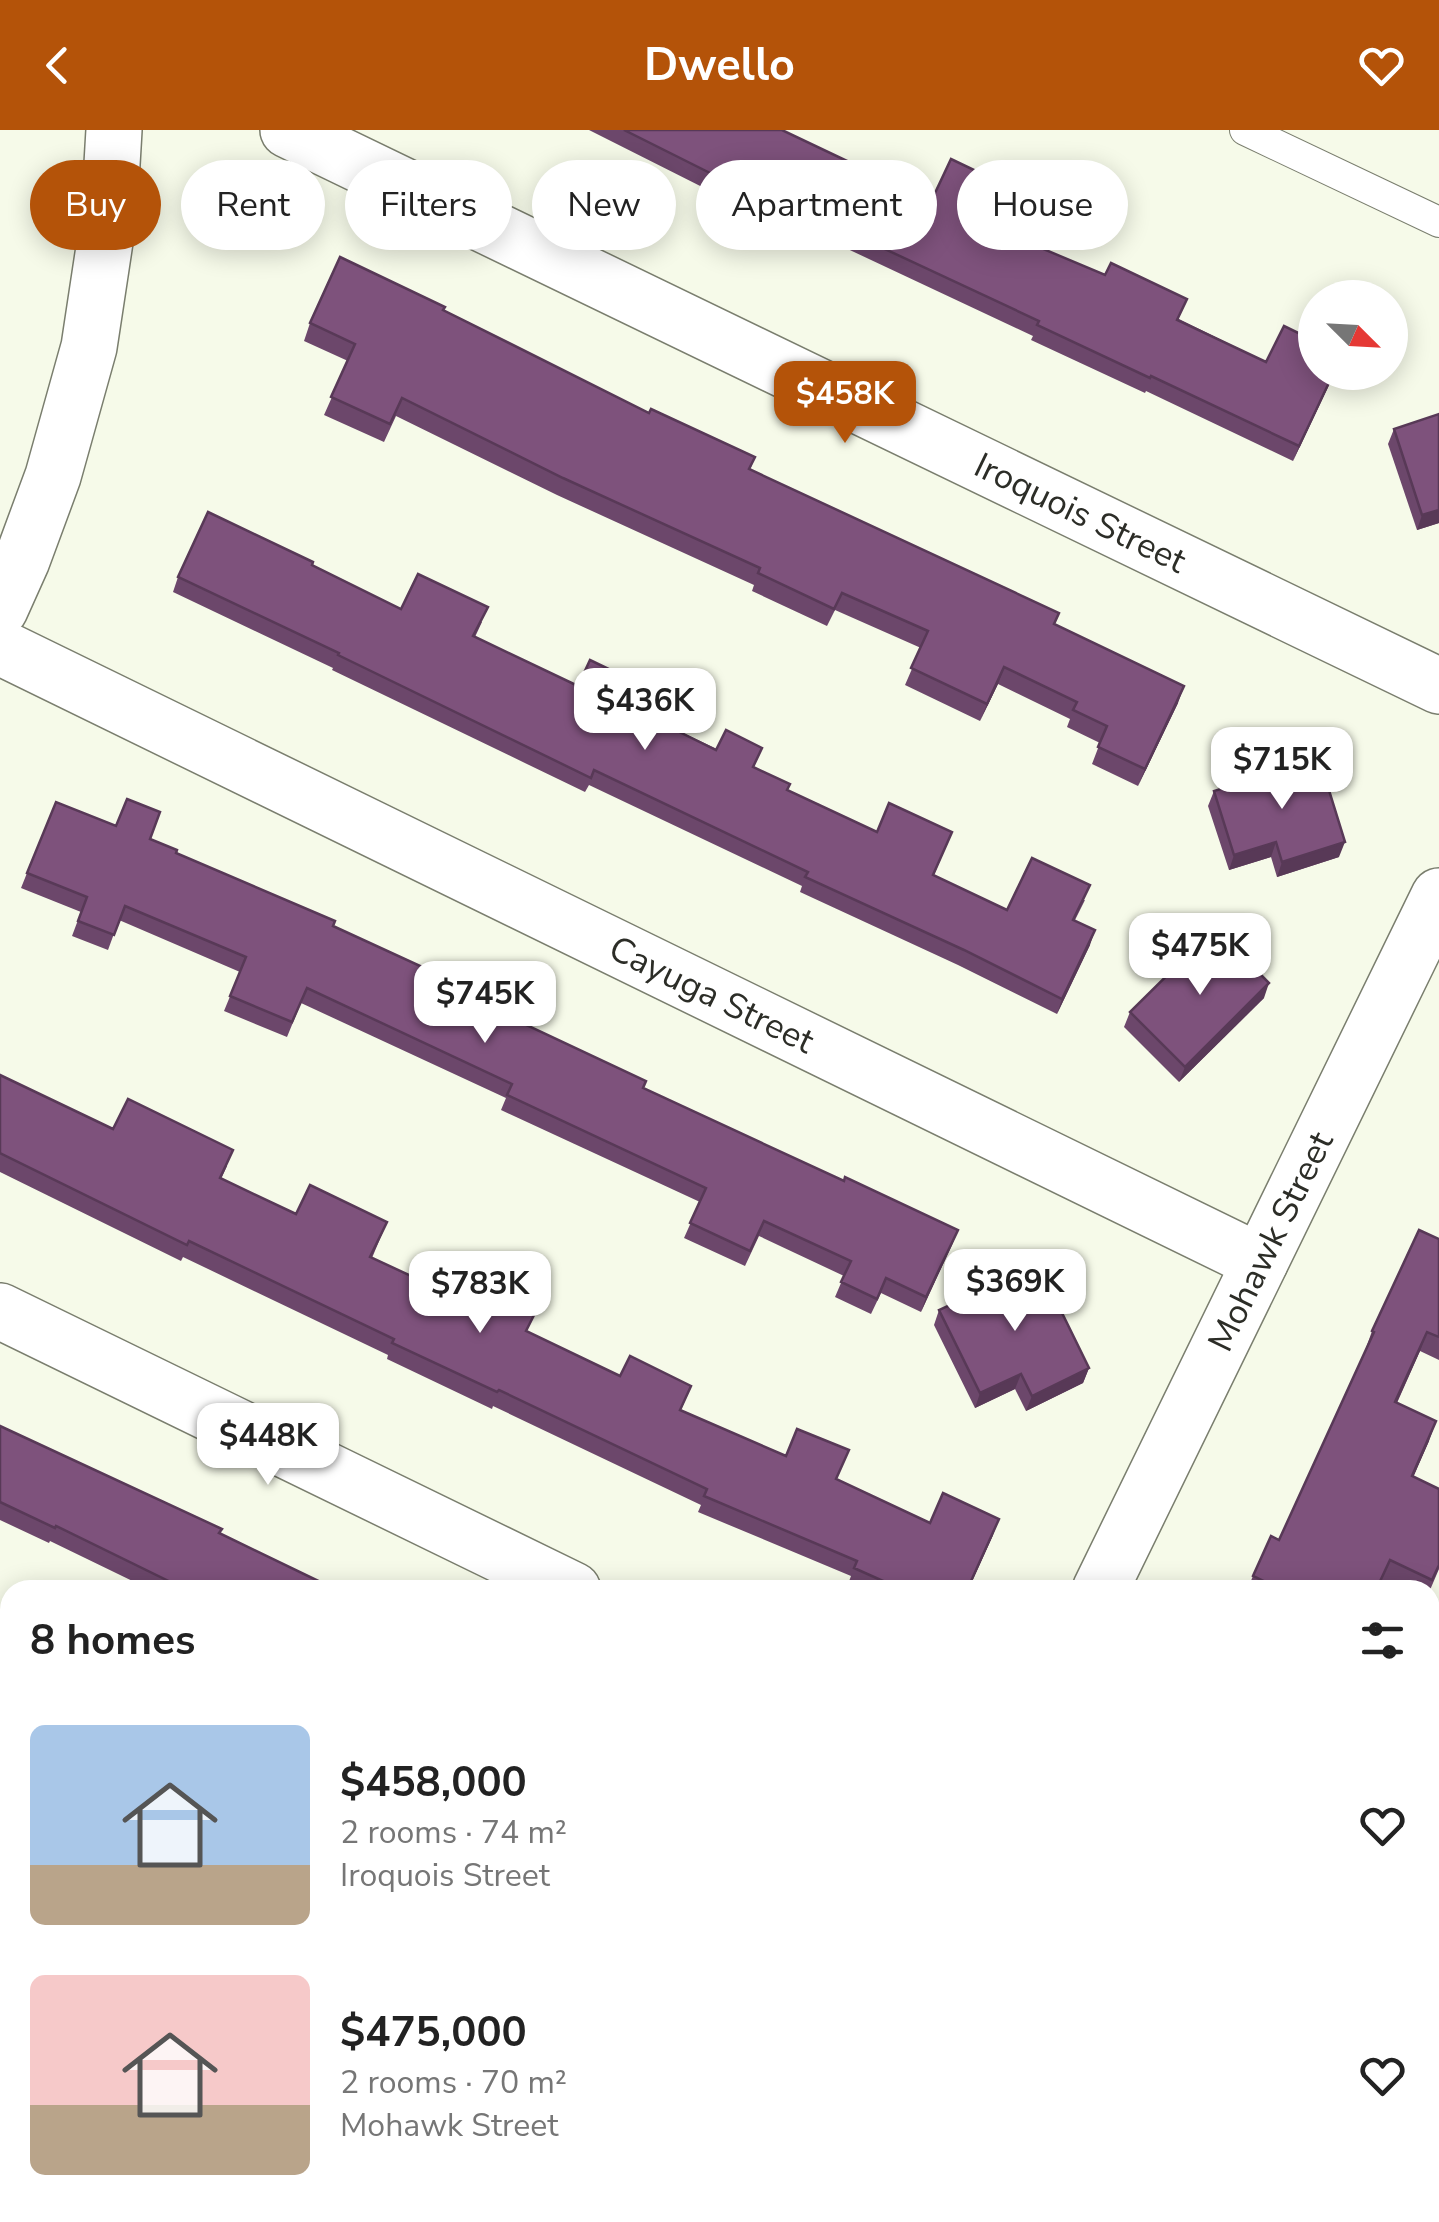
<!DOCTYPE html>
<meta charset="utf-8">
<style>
body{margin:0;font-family:"Nunito Sans",sans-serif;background:#f2f2f2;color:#222;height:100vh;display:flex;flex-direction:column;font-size:38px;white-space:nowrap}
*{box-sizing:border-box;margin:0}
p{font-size:32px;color:#767676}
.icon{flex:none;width:55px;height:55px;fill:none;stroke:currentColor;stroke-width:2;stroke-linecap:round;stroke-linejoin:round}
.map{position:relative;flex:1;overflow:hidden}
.drawer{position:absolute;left:0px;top:1450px;width:1440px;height:642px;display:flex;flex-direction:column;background:#fff;border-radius:30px 30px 0 0;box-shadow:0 5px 25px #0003}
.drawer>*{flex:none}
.hud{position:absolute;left:30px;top:30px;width:1380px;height:90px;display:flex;gap:20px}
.needle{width:65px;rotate:114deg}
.tools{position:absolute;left:1298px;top:150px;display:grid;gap:20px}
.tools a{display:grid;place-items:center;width:110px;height:110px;border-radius:50%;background:#fff;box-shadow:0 5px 25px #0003;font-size:50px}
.price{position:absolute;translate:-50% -85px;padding:0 22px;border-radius:20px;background:#fff;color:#222;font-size:32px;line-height:65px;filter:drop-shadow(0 2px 5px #0008)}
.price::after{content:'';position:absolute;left:50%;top:60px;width:30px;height:22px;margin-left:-15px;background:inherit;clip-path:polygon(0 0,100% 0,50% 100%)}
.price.current{background:#b45309;color:#fff}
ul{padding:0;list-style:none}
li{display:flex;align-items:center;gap:30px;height:250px;padding:0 30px}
li span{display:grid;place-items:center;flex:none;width:280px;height:200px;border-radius:15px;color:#555}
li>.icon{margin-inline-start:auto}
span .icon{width:120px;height:120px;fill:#fffc;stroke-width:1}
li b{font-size:42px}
h2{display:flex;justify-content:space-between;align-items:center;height:120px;padding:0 30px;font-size:42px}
.pill{padding:0 35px;border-radius:45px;background:#fff;box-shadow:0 5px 25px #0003;font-size:35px;line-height:90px}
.pill.current{background:#b45309;color:#fff}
header{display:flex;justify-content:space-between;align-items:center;height:130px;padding:0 30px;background:#b45309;color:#fff;font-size:45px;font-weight:700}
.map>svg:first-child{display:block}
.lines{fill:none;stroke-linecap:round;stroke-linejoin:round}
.canal{stroke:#bbc98a;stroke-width:52}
.service-casing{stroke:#7a7e6e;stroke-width:32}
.minor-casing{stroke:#7a7e6e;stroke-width:58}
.service{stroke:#fff;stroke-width:30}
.minor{stroke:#fff;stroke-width:55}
.wall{fill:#6c476b}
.shaded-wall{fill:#583957}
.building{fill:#7e527c;stroke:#583957;stroke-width:2.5}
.labels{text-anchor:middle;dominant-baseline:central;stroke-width:10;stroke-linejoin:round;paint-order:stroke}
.street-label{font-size:35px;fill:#2c2d27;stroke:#f6fae9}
</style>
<header><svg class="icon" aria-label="back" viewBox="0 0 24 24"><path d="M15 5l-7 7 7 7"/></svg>Dwello<svg class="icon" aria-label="heart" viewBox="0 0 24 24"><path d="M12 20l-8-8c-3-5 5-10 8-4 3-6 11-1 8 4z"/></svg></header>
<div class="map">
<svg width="1439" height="2092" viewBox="0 0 1439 2092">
<rect width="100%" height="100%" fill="#f6fae9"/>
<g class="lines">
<g class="canal">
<path d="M 1430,1736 L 1439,1718"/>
<path d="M 1256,2092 L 1261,2082"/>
</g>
<defs>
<path id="service" d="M 1245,0 L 1439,92"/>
<g id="minor">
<path id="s1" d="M 288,0 L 1439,556"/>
<path d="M 0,479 L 22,430 L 53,346 L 89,217 L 109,85 L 114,0"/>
<path id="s2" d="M 0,517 L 1260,1132"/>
<path d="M 0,1181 L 573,1460"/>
<path id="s3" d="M 1100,1460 L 1439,766"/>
<path d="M 0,1844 L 10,1849"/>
<path d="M 489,2082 L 509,2092"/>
<path d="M 791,2092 L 795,2082"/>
</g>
</defs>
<use href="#service" class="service-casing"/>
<use href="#minor" class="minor-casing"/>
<use href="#service" class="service"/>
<use href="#minor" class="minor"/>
</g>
<g class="wall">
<path d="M 589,0 L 782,0 L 908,60 L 935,63 L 1014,59 L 997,99 L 1266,232 L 1335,242 L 1293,331 L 1146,261 L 1145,263 L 1031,210 L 1033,206 L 837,114 L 834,120 L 728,70 Z"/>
<path d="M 444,180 L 649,283 L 755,327 L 750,340 L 1059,483 L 1055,494 L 1178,573 L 1138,656 L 1092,634 L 1100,613 L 1067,597 L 1070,589 L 998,554 L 980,591 L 905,555 L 921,518 L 835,480 L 827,496 L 752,461 L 754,455 L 557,365 L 396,286 L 384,312 L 324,285 L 348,231 L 304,211 L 310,193 Z"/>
<path d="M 1394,299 L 1439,393 L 1417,400 L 1388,314 Z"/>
<path d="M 312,435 L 401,479 L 482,492 L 475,507 L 578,556 L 636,552 L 626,576 L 755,637 L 788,661 L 877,702 L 952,702 L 934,745 L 1007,780 L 1085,770 L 1075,790 L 1090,815 L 1057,884 L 958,835 L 800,762 L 802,756 L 589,655 L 585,662 L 332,540 L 333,538 L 173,462 L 178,447 Z"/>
<path d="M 1214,661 L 1339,727 L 1277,747 L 1271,727 L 1229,740 L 1208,676 Z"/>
<path d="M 116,696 L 150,710 L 176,723 L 333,796 L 644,958 L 844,1051 L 958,1100 L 921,1182 L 881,1163 L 871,1184 L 835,1167 L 844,1146 L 759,1106 L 745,1136 L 684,1108 L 700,1072 L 501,980 L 506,968 L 301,873 L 287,907 L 224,881 L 240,842 L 119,790 L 108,820 L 72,806 L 81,782 L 21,758 L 27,743 Z"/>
<path d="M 1264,868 L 1179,952 L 1124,897 L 1130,882 Z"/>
<path d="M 0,945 L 113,999 L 227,1036 L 221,1049 L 296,1084 L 387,1092 L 372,1128 L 620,1246 L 691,1256 L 681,1280 L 930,1393 L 993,1405 L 968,1460 L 862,1460 L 848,1454 L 851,1446 L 698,1382 L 701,1375 L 493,1276 L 492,1279 L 387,1229 L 388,1225 L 183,1127 L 181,1131 L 0,1042 Z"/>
<path d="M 1439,1109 L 1439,1230 L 1420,1221 L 1397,1273 L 1429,1311 L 1413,1347 L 1439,1439 L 1430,1460 L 1405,1460 L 1383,1450 L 1378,1460 L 1247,1460 L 1253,1446 L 1279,1410 L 1365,1221 L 1372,1201 Z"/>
<path d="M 939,1180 L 1089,1238 L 1083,1253 L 1026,1281 L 1015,1259 L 975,1278 L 934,1195 Z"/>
<path d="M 0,1296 L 220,1403 L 337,1460 L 151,1460 L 50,1411 L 49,1413 L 0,1390 Z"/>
<path d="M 0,1607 L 10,1612 L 10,1706 L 0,1701 Z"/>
<path d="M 0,1959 L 10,1964 L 10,2059 L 0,2054 Z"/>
<path d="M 61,2082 L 265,2082 L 283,2092 L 81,2092 Z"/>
</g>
<g class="shaded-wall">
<path d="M 1334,242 L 1335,242 L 1293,331 L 1299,316 Z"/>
<path d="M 1439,380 L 1439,393 L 1417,400 L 1422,385 Z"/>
<path d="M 1004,537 L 998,554 L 980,591 L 987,574 Z"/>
<path d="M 1184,556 L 1178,573 L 1138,656 L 1145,639 Z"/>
<path d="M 1276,712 L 1271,727 L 1229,740 L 1234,725 Z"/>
<path d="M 1345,712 L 1339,727 L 1277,747 L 1282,732 Z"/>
<path d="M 1095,800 L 1090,815 L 1057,884 L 1062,869 Z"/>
<path d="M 1269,853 L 1264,868 L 1179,952 L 1185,937 Z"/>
<path d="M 958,1100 L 952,1115 L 921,1182 L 926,1167 Z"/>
<path d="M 1427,1202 L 1420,1221 L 1388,1292 L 1395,1272 Z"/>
<path d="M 1089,1238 L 1083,1253 L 1026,1281 L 1032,1266 Z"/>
<path d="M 1021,1244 L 1015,1259 L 975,1278 L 980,1263 Z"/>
<path d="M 1436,1291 L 1429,1311 L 1405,1366 L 1412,1346 Z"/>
<path d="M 999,1389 L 993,1405 L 968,1460 L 967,1460 Z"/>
</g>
<g class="building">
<path d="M 624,0 L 782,0 L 908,60 L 911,52 L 935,63 L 951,29 L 1014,59 L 996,99 L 1105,145 L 1111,133 L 1187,169 L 1177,190 L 1266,232 L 1284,196 L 1315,211 L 1315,242 L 1334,242 L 1299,316 L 1151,246 L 1150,248 L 1037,195 L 1039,191 L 842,99 L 840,105 L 734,55 Z"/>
<path d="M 340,127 L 445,177 L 443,180 L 649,283 L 651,279 L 755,327 L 749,339 L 1059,483 L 1054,494 L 1184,556 L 1145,639 L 1098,617 L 1107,596 L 1073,580 L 1077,572 L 1004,537 L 987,574 L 911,538 L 928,501 L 842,463 L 834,479 L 758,443 L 760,438 L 563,348 L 402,268 L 390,294 L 331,267 L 355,214 L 310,193 Z"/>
<path d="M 1439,284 L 1439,380 L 1422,385 L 1394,299 Z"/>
<path d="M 208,382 L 313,432 L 312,435 L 401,479 L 418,444 L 488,477 L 473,506 L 578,556 L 590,530 L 636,552 L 625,575 L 716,620 L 726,600 L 762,618 L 753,637 L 790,654 L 787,660 L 877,702 L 889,673 L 952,702 L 933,745 L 1007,780 L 1032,728 L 1090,755 L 1073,790 L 1095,800 L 1062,869 L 964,820 L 805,747 L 808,742 L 594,640 L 591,648 L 338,525 L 339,523 L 178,447 Z"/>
<path d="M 1319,628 L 1345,712 L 1282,732 L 1276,712 L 1234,725 L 1214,661 Z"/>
<path d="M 127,669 L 160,682 L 150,709 L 177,720 L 176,723 L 335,791 L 333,796 L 490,868 L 486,876 L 646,951 L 643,958 L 844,1051 L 845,1047 L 958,1100 L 926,1167 L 886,1148 L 877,1169 L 841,1152 L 851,1131 L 764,1091 L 750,1121 L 690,1093 L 706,1058 L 507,965 L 512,954 L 307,858 L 292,892 L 230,866 L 246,827 L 125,776 L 114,805 L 78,791 L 87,767 L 27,743 L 56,672 L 116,696 Z"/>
<path d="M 1215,798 L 1269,853 L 1185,937 L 1130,882 Z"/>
<path d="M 0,945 L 113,999 L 128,969 L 233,1020 L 220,1048 L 296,1084 L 310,1055 L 387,1092 L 370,1127 L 461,1169 L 470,1152 L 535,1183 L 526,1201 L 620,1246 L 630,1226 L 691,1256 L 680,1280 L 786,1326 L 797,1299 L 849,1320 L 836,1349 L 930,1393 L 943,1363 L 999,1389 L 967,1460 L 903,1460 L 854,1438 L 857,1431 L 704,1366 L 707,1359 L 499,1260 L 497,1262 L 392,1213 L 394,1209 L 189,1111 L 187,1115 L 0,1023 Z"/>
<path d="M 1419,1100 L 1439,1109 L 1439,1207 L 1427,1202 L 1395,1272 L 1436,1291 L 1412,1346 L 1439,1359 L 1439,1435 L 1432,1450 L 1390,1430 L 1376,1460 L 1282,1460 L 1253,1446 L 1271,1406 L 1279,1410 L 1374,1202 L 1372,1201 Z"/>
<path d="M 1038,1134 L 1089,1238 L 1032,1266 L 1021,1244 L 980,1263 L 939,1180 Z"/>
<path d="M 0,1296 L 222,1399 L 219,1403 L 337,1460 L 187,1460 L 56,1396 L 55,1398 L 0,1372 Z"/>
<path d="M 0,1607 L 10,1612 L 10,1687 L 0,1682 Z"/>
<path d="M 0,1959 L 10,1964 L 10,2041 L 0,2037 Z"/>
<path d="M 98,2082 L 265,2082 L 283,2090 L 283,2092 L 118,2092 Z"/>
<path d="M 950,2082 L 1067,2082 L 1062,2092 L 945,2092 Z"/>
</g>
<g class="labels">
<g class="street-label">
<text stroke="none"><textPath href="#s1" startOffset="880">Iroquois Street</textPath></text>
<text stroke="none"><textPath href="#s2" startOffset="792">Cayuga Street</textPath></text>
<text stroke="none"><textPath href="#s3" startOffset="388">Mohawk Street</textPath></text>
</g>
</g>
</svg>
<div class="tools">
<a><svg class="needle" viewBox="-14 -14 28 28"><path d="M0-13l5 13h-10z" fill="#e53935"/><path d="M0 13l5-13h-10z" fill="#767676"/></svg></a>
</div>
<b class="price current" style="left:845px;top:316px">$458K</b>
<b class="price" style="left:645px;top:623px">$436K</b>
<b class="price" style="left:1282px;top:682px">$715K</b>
<b class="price" style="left:1200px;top:868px">$475K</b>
<b class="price" style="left:485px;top:916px">$745K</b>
<b class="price" style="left:1015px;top:1204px">$369K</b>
<b class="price" style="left:480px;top:1206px">$783K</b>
<b class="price" style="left:268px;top:1358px">$448K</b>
<div class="hud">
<a class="pill current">Buy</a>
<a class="pill">Rent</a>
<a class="pill">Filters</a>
<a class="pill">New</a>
<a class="pill">Apartment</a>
<a class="pill">House</a>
</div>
<section class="drawer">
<h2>8 homes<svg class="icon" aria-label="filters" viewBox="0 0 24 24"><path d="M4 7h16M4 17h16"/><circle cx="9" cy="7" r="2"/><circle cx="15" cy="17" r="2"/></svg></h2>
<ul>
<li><span style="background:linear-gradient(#a9c7e8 70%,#b9a48a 0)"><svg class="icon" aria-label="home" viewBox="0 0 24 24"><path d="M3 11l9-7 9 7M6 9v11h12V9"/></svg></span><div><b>$458,000</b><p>2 rooms · 74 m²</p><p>Iroquois Street</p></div><svg class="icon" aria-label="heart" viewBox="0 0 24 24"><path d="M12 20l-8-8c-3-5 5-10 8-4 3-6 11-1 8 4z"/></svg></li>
<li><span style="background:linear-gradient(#f6c9c9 65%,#b9a48a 0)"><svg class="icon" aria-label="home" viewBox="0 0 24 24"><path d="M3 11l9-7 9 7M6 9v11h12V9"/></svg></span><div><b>$475,000</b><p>2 rooms · 70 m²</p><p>Mohawk Street</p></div><svg class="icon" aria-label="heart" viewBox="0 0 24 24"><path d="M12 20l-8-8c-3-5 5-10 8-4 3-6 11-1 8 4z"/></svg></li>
</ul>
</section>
</div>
